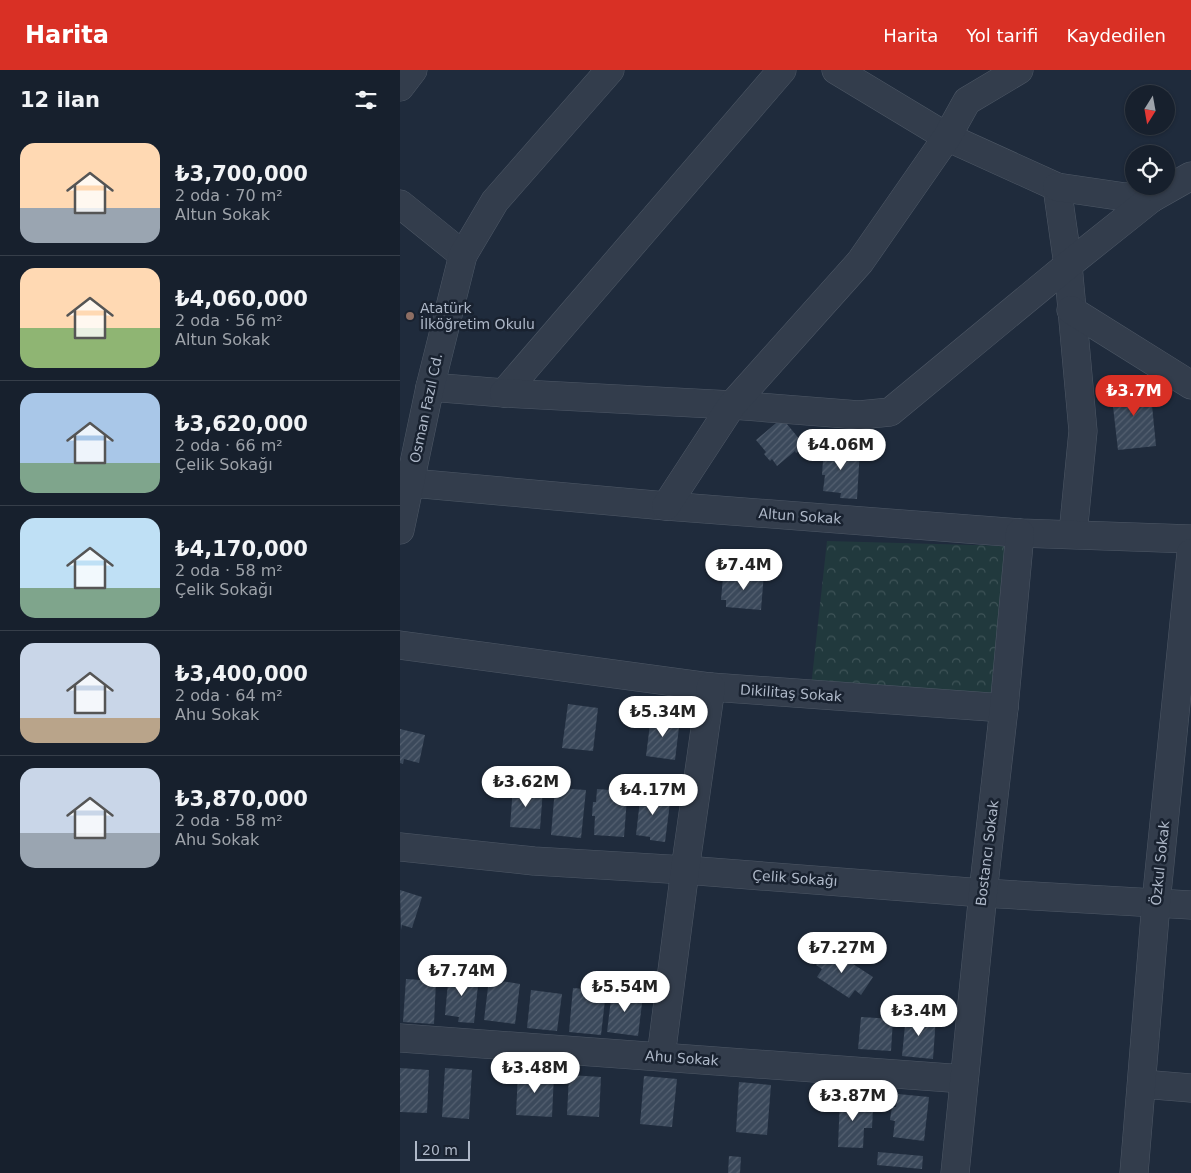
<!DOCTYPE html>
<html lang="tr">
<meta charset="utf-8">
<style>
body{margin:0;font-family:"DejaVu Sans",sans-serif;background:#242d39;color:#f1f3f6;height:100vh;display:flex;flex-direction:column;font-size:19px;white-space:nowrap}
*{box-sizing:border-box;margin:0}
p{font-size:16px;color:#9ea3aa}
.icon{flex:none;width:28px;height:28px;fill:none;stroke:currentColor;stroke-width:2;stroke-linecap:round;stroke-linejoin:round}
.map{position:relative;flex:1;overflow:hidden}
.details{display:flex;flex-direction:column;background:#17202d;width:400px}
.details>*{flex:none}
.needle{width:32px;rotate:191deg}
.controls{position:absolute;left:725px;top:15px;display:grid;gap:10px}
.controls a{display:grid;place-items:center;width:50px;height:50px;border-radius:50%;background:#17202d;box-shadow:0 1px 4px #0004,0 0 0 1px #363e49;font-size:25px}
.scale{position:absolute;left:15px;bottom:12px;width:55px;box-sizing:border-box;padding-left:5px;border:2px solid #aeb8c8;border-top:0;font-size:14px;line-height:18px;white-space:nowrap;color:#aeb8c8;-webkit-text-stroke:4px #192230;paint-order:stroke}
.price{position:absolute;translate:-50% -42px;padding:0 11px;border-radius:18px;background:#fff;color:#222;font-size:16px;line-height:32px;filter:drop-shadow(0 1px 2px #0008)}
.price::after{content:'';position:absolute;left:50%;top:30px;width:15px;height:11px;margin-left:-8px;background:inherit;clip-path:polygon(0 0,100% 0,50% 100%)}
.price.on{background:#d93025;color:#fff}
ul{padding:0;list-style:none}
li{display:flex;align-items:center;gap:15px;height:125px;padding:0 20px}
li+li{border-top:1px solid #363e49}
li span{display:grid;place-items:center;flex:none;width:140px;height:100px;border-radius:15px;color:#555}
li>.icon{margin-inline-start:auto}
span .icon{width:60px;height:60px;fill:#fffc;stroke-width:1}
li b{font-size:21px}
h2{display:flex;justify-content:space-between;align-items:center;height:60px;padding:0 20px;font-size:21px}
header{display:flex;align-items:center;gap:30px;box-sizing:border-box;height:70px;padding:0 25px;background:#d93025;color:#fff}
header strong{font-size:24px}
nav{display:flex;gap:28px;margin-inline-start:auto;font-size:18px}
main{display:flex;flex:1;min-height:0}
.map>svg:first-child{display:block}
.forest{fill:url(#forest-crowns)}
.building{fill:url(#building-hatch)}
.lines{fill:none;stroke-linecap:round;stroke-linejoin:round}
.minor-casing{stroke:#4e5866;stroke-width:29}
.minor{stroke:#333d4c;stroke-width:28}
.education-dot{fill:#8d6e63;stroke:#192230;stroke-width:2}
.labels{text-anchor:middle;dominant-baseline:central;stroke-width:5;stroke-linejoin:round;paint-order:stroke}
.poi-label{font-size:14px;fill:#aeb8c8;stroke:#192230;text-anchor:start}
.street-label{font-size:14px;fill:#aeb8c8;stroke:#192230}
</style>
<header>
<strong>Harita</strong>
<nav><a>Harita</a><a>Yol tarifi</a><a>Kaydedilen</a></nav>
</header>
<main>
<section class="details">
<h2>12 ilan<svg class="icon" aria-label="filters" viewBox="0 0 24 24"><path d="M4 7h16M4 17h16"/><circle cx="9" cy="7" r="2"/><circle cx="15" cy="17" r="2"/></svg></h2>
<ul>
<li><span style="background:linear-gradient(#ffd9b3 65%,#9aa5b1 0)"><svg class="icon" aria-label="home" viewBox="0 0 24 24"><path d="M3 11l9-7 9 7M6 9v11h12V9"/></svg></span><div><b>₺3,700,000</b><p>2 oda · 70 m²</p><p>Altun Sokak</p></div></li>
<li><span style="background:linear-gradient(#ffd9b3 60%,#8fb573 0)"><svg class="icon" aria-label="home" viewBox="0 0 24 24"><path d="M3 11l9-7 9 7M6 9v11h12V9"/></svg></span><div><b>₺4,060,000</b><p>2 oda · 56 m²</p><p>Altun Sokak</p></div></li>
<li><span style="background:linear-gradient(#a9c7e8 70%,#7fa58c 0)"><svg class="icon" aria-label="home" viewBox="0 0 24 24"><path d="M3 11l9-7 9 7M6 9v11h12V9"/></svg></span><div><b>₺3,620,000</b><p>2 oda · 66 m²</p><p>Çelik Sokağı</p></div></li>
<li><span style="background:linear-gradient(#bfe0f5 70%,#7fa58c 0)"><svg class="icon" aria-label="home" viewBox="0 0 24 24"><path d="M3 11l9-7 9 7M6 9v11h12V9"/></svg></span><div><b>₺4,170,000</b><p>2 oda · 58 m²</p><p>Çelik Sokağı</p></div></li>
<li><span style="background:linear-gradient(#c9d6e8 75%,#b9a48a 0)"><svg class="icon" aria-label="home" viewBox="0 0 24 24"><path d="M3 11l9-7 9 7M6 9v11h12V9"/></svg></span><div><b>₺3,400,000</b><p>2 oda · 64 m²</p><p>Ahu Sokak</p></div></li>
<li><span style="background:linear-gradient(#c9d6e8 65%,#9aa5b1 0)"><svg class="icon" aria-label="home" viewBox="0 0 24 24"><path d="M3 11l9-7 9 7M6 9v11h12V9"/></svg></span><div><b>₺3,870,000</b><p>2 oda · 58 m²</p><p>Ahu Sokak</p></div></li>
</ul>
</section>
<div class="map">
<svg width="791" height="1103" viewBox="0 0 791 1103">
<defs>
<pattern id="forest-crowns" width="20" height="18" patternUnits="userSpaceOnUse" patternTransform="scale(1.25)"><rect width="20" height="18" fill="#21393d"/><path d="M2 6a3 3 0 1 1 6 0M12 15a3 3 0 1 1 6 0" fill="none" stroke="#3f5458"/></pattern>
<pattern id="building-hatch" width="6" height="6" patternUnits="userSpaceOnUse" patternTransform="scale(1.25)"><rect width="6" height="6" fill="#3b495b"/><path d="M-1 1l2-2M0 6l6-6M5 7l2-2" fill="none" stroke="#556171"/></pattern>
</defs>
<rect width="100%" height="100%" fill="#1f2b3c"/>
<path class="forest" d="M 427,471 L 610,476 L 597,626 L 411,617 Z"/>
<g class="building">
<path d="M 750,315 L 756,376 L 718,380 L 711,319 Z"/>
<path d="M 382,348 L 405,376 L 396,383 L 395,381 L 377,396 L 372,389 L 370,391 L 364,384 L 366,382 L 356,370 Z"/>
<path d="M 424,376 L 460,379 L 457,429 L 440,428 L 441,423 L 423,421 L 425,405 L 422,405 Z"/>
<path d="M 342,501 L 364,503 L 361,540 L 326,537 L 326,530 L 321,530 L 323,507 L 341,508 Z"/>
<path d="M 168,634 L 198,638 L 193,681 L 162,678 Z"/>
<path d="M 251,646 L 280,649 L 275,690 L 246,686 Z"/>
<path d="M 0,659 L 25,665 L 19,693 L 4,689 L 3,694 L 0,693 Z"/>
<path d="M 211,714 L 228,715 L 224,767 L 194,765 L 195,746 L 192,746 L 193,732 L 196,732 L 197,719 L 210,720 Z"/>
<path d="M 113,717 L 143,719 L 140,759 L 110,757 Z"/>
<path d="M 155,718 L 186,720 L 181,768 L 151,765 Z"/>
<path d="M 241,721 L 271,725 L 265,772 L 250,770 L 250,767 L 236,765 Z"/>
<path d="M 0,820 L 22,827 L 12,858 L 2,855 L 1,860 Z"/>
<path d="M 427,877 L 473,907 L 461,925 L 455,920 L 449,928 L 417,907 L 422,899 L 416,895 Z"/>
<path d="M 49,902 L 79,906 L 74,953 L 58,952 L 59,947 L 45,945 Z"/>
<path d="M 6,909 L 36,911 L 34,954 L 3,952 Z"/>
<path d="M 89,909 L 120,914 L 115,954 L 84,950 Z"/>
<path d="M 173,918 L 206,921 L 201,965 L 169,962 Z"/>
<path d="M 131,920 L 162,924 L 157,961 L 127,958 Z"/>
<path d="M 212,921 L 243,925 L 238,966 L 207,962 Z"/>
<path d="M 506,945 L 536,947 L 533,989 L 502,986 Z"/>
<path d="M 461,947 L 493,949 L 491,981 L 458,979 Z"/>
<path d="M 0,998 L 29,1000 L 27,1043 L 0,1042 Z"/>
<path d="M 45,998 L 72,1000 L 69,1049 L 42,1047 Z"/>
<path d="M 118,1002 L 154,1004 L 152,1047 L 116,1045 Z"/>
<path d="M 169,1005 L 201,1007 L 199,1047 L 167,1045 Z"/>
<path d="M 244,1006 L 277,1009 L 272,1057 L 240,1054 Z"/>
<path d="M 339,1012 L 371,1015 L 367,1065 L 336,1062 Z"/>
<path d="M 498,1024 L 529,1027 L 524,1071 L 493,1067 L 495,1051 L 490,1050 L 492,1037 L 496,1037 Z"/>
<path d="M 440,1027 L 466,1028 L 465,1039 L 473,1039 L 472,1058 L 464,1058 L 463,1078 L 438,1077 Z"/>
<path d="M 478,1082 L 523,1086 L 522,1099 L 477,1095 Z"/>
<path d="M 329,1086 L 341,1087 L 340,1103 L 328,1103 Z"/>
</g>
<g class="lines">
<defs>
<g id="minor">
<path d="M 436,0 L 547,67 L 657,117 L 668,195 L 683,361 L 673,464"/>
<path d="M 0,17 L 13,0"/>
<path d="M 657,117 L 725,127 L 752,128"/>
<path d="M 0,134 L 63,185"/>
<path d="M 671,240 L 791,315"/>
<path d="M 30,317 L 104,323 L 382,0"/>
<path d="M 104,323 L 332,335 L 459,345 L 490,342 L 668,195 L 752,128 L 791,106"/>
<path d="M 0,412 L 266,436 L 620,463 L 791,469"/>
<path d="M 266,436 L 332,335 L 460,192 L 547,67 L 567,31 L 619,0"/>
<path d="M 0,460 L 30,317 L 63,185 L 95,131 L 210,0"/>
<path d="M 0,575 L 311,617 L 604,638"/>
<path d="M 0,777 L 134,791 L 285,800 L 583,823 L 791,835"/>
<path d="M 0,968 L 564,1009"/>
<path d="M 261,986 L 285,800 L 311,617"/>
<path d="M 742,1014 L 791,1018"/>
<path d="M 555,1103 L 583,823 L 604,638 L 620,463"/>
<path d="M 734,1103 L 756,833 L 791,483"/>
</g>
</defs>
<use href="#minor" class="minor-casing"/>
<use href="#minor" class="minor"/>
</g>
<circle class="education-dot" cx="10" cy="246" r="5"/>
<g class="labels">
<g class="poi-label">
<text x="20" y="238">Atatürk<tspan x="20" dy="16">İlköğretim Okulu</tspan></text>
</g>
<g class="street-label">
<text transform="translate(26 338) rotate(-78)">Osman Fazıl Cd.</text>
<text transform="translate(400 446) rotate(4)">Altun Sokak</text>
<text transform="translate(391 623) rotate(4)">Dikilitaş Sokak</text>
<text transform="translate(587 783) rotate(-83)">Bostancı Sokak</text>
<text transform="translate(760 793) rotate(-84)">Özkul Sokak</text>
<text transform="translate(395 808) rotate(4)">Çelik Sokağı</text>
<text transform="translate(282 988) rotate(4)">Ahu Sokak</text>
</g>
</g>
</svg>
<div class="controls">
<a><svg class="needle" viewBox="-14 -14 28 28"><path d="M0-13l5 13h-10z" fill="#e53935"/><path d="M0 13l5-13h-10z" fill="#9ea3aa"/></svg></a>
<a><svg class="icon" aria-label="locate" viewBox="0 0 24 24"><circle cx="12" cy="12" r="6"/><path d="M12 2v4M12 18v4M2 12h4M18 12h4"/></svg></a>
</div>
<div class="scale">20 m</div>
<b class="price on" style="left:734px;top:347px">₺3.7M</b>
<b class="price" style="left:441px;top:401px">₺4.06M</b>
<b class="price" style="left:344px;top:521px">₺7.4M</b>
<b class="price" style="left:263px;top:668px">₺5.34M</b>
<b class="price" style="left:126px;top:738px">₺3.62M</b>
<b class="price" style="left:253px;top:746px">₺4.17M</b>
<b class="price" style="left:442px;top:904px">₺7.27M</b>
<b class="price" style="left:62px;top:927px">₺7.74M</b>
<b class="price" style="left:225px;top:943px">₺5.54M</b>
<b class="price" style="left:519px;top:967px">₺3.4M</b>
<b class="price" style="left:135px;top:1024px">₺3.48M</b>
<b class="price" style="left:453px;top:1052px">₺3.87M</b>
</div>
</main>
